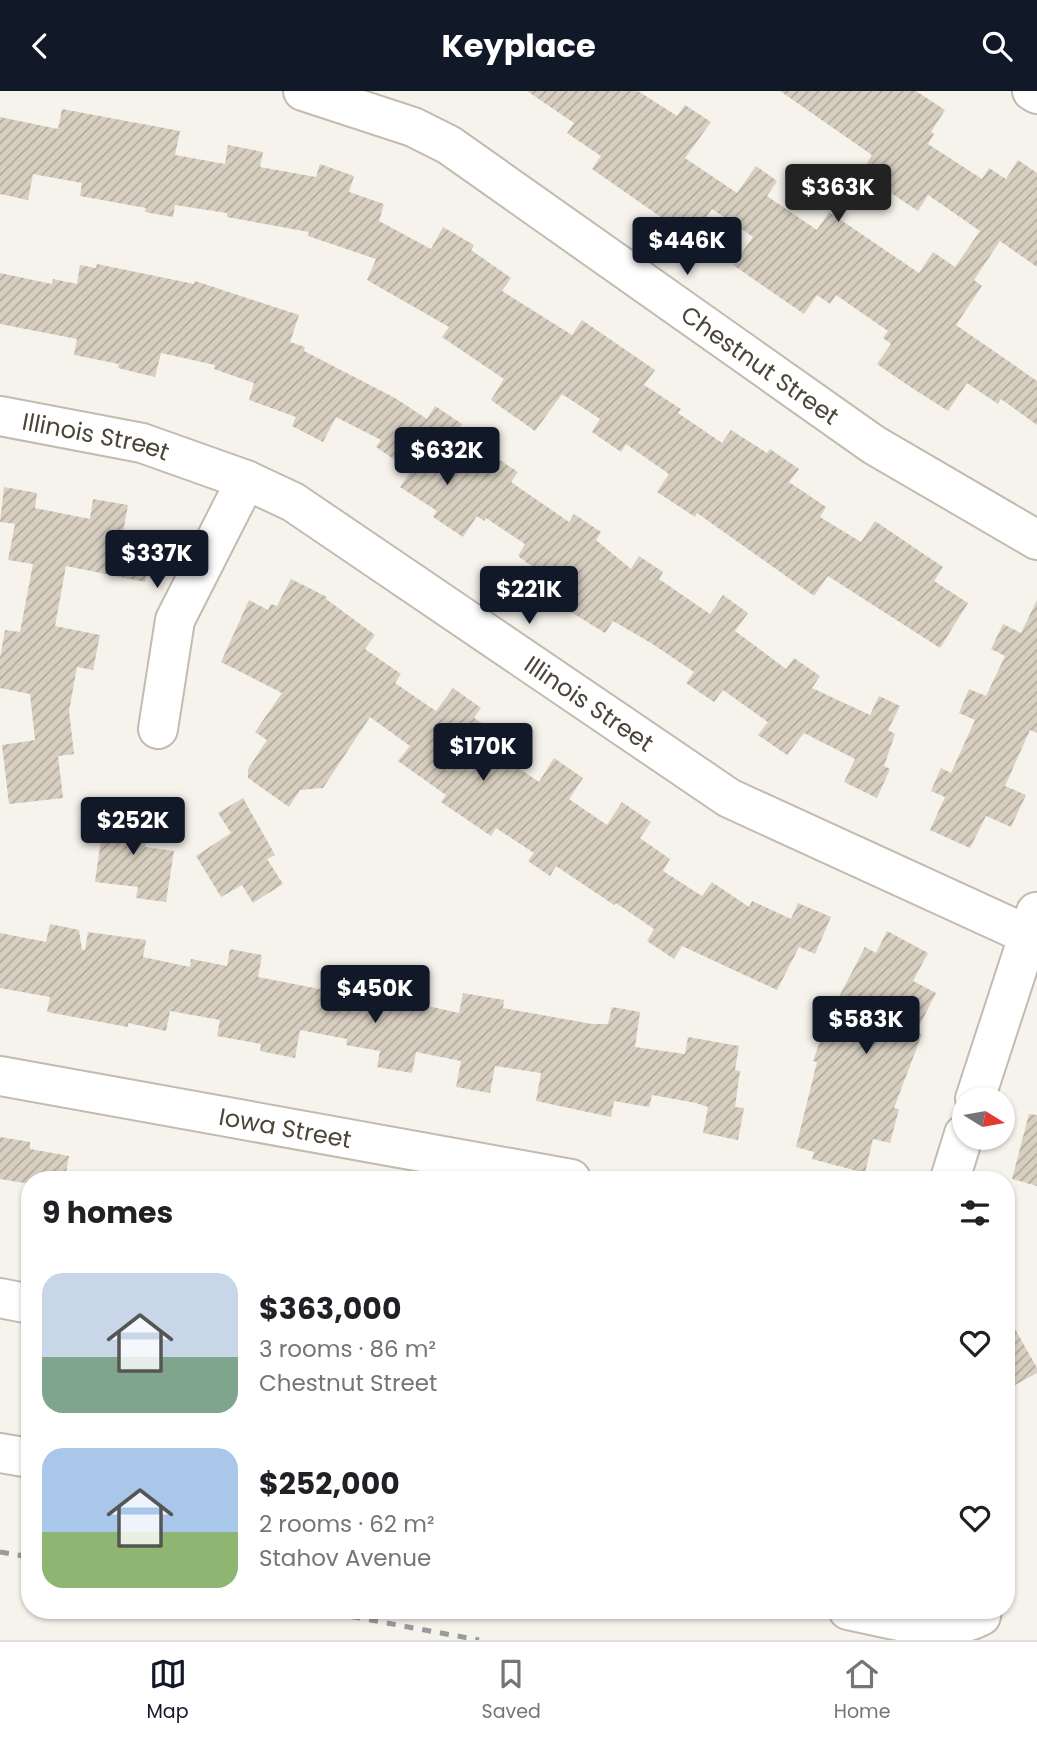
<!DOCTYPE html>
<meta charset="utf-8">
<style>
body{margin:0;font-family:Poppins,sans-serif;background:#f6f6f6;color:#202124;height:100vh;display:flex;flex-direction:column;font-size:26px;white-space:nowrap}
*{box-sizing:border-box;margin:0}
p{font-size:23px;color:#757577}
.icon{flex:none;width:38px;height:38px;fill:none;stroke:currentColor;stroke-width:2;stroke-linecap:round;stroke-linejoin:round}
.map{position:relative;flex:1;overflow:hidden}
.side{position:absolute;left:21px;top:1080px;width:994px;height:448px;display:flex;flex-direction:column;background:#fff;border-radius:28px;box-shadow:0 2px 5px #0004}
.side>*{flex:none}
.needle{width:46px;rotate:101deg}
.controls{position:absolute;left:952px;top:996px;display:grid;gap:14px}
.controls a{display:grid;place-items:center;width:63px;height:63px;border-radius:50%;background:#fff;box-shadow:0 2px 5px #0004;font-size:35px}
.price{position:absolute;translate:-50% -60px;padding:0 16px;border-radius:7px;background:#111827;color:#fff;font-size:23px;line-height:46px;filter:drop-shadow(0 2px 4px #0008)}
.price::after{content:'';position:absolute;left:50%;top:42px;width:21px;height:16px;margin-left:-10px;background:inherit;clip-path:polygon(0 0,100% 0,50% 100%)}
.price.current{background:#222;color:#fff}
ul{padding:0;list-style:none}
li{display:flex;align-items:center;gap:21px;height:175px;padding:0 21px}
li span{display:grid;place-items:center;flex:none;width:196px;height:140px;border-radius:21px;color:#555}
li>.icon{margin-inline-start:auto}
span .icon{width:84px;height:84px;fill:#fffc;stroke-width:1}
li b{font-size:30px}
h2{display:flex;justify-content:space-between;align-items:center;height:84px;padding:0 21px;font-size:30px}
header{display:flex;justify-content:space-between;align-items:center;height:91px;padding:0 21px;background:#111827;color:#fff;font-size:32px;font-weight:700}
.tab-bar{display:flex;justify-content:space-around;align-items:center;height:98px;border-top:2px solid #e0e0e0;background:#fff;font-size:19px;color:#757577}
.tab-bar a{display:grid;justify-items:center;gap:4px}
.tab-bar .current{color:#111827}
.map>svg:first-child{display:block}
.building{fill:url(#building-hatch)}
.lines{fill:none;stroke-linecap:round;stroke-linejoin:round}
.minor-casing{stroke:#c2bbae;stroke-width:42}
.minor{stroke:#fff;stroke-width:38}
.rail{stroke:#9a9a9a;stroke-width:5;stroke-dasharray:9 9;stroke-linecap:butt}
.labels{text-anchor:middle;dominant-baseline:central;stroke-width:6;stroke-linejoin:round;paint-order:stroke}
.street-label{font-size:24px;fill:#4b4439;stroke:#fff}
</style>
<header><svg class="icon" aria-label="back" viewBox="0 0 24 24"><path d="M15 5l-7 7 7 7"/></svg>Keyplace<svg class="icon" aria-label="search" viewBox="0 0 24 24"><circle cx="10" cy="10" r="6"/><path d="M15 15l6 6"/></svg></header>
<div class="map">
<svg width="1037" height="1549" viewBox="0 0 1037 1549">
<defs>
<pattern id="building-hatch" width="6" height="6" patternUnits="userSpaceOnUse" patternTransform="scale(1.75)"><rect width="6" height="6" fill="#d8cfc1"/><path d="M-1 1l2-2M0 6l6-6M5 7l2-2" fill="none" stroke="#b1aa9e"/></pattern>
</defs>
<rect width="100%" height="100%" fill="#f6f3ec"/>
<g class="building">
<path d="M 527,0 L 638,0 L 677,25 L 685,14 L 711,31 L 685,67 L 737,102 L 756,75 L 777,90 L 767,105 L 817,139 L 829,121 L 919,182 L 933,161 L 955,176 L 980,140 L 928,104 L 918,120 L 888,100 L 891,96 L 866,74 L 872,64 L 780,0 L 916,0 L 945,19 L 931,41 L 934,43 L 928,53 L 982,88 L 989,77 L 1006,88 L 1018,69 L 1037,82 L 1037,176 L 1000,150 L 974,189 L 982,195 L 956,234 L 1037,290 L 1037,334 L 1001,308 L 998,313 L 967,292 L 948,320 L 909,295 L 877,273 L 891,253 L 883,247 L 888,240 L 836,204 L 830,213 L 817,204 L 804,223 L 733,174 L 753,146 L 712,118 L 691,147 L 592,78 L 601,65 L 567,42 L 574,32 Z"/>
<path d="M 62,18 L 180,40 L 175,64 L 225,73 L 228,54 L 263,61 L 260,76 L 316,86 L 320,73 L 354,85 L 349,101 L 384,113 L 379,130 L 431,158 L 443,136 L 474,154 L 471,159 L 511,187 L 502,200 L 572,244 L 582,229 L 655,279 L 644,294 L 681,318 L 678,322 L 722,352 L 731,339 L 767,362 L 770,358 L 799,378 L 789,391 L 826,416 L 820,426 L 861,451 L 875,430 L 943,476 L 934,490 L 968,512 L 940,557 L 828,485 L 814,505 L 697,422 L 695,426 L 657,401 L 669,383 L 626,353 L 621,361 L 592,341 L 600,328 L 562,303 L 535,340 L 491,309 L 504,288 L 442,246 L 449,236 L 367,189 L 376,168 L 308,145 L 309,141 L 227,126 L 227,122 L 175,114 L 173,126 L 145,121 L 146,117 L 80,105 L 82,92 L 33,83 L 28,109 L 0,103 L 0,26 L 58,38 Z"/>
<path d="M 97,173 L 194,193 L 195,190 L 299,224 L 290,251 L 305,256 L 304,260 L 395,307 L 427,328 L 435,315 L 462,333 L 457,341 L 518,381 L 511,391 L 569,431 L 574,423 L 601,441 L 596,449 L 631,478 L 639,465 L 663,481 L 659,488 L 710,523 L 723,504 L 748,522 L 735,540 L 786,578 L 794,567 L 820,585 L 812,597 L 870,624 L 879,605 L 900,615 L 888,639 L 895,643 L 884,675 L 890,678 L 877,707 L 844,691 L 855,668 L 804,642 L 787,664 L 758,644 L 768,631 L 723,599 L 714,611 L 686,592 L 694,581 L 651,552 L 613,530 L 605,542 L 535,499 L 545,485 L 518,465 L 525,453 L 486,427 L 484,430 L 477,425 L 463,446 L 433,426 L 437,420 L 400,396 L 411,380 L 376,356 L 381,349 L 336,326 L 323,351 L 292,335 L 296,326 L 249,309 L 254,292 L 214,278 L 215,274 L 161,262 L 155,286 L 118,277 L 119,273 L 74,264 L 77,248 L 0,233 L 0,182 L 52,193 L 53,188 L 77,193 L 80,174 L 96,177 Z"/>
<path d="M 4,396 L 37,402 L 35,417 L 90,428 L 93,408 L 128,414 L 123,441 L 156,448 L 145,491 L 66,475 L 55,535 L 100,544 L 93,579 L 77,576 L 69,620 L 74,663 L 58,665 L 63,707 L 9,713 L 2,654 L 35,649 L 30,603 L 0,597 L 0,567 L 5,539 L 20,541 L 33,473 L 8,469 L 15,433 L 0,431 Z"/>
<path d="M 291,488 L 327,506 L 326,508 L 375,544 L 365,558 L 401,583 L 395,592 L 430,616 L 436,620 L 453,597 L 481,617 L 474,627 L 511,652 L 502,666 L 539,691 L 554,667 L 583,687 L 569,708 L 607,734 L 622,711 L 651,731 L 640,747 L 670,768 L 663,780 L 702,805 L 712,791 L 749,816 L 752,810 L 791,828 L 798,812 L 831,826 L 815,863 L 799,856 L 777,899 L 682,855 L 674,868 L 647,850 L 654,838 L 616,812 L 614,814 L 556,775 L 550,785 L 528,770 L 534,762 L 496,737 L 491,745 L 441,711 L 446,704 L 398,670 L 410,655 L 370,626 L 323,697 L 300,699 L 289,716 L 248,687 L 248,678 L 267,649 L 255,641 L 282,602 L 221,571 L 249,509 L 268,519 L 271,513 L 277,515 Z"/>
<path d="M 1037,509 L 1037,642 L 1030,639 L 1005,695 L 1026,704 L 1011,736 L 986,725 L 970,757 L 930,739 L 945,706 L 931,700 L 941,677 L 951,682 L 975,629 L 959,622 L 969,598 L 986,605 L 1005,565 L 991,558 L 1003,533 L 1021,542 Z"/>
<path d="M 243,707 L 275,764 L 267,768 L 283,793 L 253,812 L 242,794 L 221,806 L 196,765 L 231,742 L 218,722 Z"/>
<path d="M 105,720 L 150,726 L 145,756 L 174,760 L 166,811 L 136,807 L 138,796 L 95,791 Z"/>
<path d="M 50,833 L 79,839 L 82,859 L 85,859 L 88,841 L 146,849 L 143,866 L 190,876 L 191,868 L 227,875 L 230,858 L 262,864 L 258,886 L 355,905 L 356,899 L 459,922 L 463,902 L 504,909 L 503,917 L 592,933 L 608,933 L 612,916 L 640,921 L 635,956 L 685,963 L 688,946 L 739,955 L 735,979 L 740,980 L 735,1016 L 744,1017 L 738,1049 L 703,1042 L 708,1016 L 696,1012 L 652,1004 L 649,1016 L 614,1010 L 611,1026 L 536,1010 L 541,982 L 495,975 L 490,1002 L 456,996 L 461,970 L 416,961 L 412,982 L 377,976 L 380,960 L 346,954 L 347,948 L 300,939 L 295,967 L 260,960 L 261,953 L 217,945 L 220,929 L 170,920 L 166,940 L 128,932 L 128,936 L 47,921 L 50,906 L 0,897 L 0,842 L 46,851 Z"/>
<path d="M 887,840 L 928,862 L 913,890 L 936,902 L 916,941 L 922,943 L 894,1017 L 899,1018 L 890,1052 L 873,1048 L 865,1082 L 812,1068 L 814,1061 L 796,1056 L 817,971 L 813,970 L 829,925 L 865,856 L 876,862 Z"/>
<path d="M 1029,1023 L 1037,1024 L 1037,1095 L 1012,1088 Z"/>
<path d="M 0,1046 L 30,1051 L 30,1058 L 69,1065 L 65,1088 L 30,1088 L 30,1093 L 0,1088 Z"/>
<path d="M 1006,1222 L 1037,1277 L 1037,1282 L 1006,1299 Z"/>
</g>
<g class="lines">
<defs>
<g id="minor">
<path id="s1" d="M 303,0 L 413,36 L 449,54 L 874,354 L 1037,449"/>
<path d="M 1032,0 L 1037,3"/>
<path id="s2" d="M 0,325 L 142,352 L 246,389 L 293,411 L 729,707 L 1026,843"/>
<path d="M 158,638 L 175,529 L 246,389"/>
<path id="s3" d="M 0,985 L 571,1088"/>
<path d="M 975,1008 L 1036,821"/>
<path d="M 950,1088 L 964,1043"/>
<path d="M 0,1207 L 30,1213"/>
<path d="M 0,1362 L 30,1367"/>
<path d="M 848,1519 C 891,1527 941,1546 981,1525 L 982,1519"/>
</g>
</defs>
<use href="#minor" class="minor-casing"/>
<use href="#minor" class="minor"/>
<g class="rail">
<path d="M 0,1461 L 30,1466"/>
<path d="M 316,1519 L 479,1549"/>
</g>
</g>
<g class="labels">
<g class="street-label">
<text stroke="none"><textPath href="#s1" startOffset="537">Chestnut Street</textPath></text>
<text stroke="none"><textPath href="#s2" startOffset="98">Illinois Street</textPath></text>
<text stroke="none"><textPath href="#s2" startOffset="665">Illinois Street</textPath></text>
<text stroke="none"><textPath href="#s3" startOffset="290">Iowa Street</textPath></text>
</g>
</g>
</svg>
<div class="controls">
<a><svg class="needle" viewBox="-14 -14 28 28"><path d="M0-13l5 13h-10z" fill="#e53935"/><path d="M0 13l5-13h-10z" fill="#757577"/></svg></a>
</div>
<b class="price current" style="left:838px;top:133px">$363K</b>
<b class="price" style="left:687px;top:186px">$446K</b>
<b class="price" style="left:447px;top:396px">$632K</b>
<b class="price" style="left:157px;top:499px">$337K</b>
<b class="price" style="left:529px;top:535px">$221K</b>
<b class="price" style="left:483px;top:692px">$170K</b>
<b class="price" style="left:133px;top:766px">$252K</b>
<b class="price" style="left:375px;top:934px">$450K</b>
<b class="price" style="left:866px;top:965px">$583K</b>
<section class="side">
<h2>9 homes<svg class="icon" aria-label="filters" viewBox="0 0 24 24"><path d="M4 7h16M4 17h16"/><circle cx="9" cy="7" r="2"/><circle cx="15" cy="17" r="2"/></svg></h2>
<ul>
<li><span style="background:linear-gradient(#c9d6e8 60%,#7fa58c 0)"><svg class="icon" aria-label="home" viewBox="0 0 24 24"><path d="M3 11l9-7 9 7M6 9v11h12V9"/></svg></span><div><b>$363,000</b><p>3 rooms · 86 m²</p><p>Chestnut Street</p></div><svg class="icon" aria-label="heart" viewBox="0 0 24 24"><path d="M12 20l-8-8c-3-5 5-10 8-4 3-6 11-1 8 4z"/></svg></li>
<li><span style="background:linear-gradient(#a9c7e8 60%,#8fb573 0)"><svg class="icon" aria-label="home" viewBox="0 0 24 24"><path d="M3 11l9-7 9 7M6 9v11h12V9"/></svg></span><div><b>$252,000</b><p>2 rooms · 62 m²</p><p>Stahov Avenue</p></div><svg class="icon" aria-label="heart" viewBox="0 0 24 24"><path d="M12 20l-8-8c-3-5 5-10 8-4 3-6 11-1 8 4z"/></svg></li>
</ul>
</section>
</div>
<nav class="tab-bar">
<a class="current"><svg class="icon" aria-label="map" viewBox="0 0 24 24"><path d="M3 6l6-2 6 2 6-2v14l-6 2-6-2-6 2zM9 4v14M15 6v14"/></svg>Map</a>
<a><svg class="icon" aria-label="saved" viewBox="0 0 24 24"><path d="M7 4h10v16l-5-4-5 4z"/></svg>Saved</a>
<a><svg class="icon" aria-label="home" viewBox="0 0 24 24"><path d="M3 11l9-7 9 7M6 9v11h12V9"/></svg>Home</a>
</nav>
